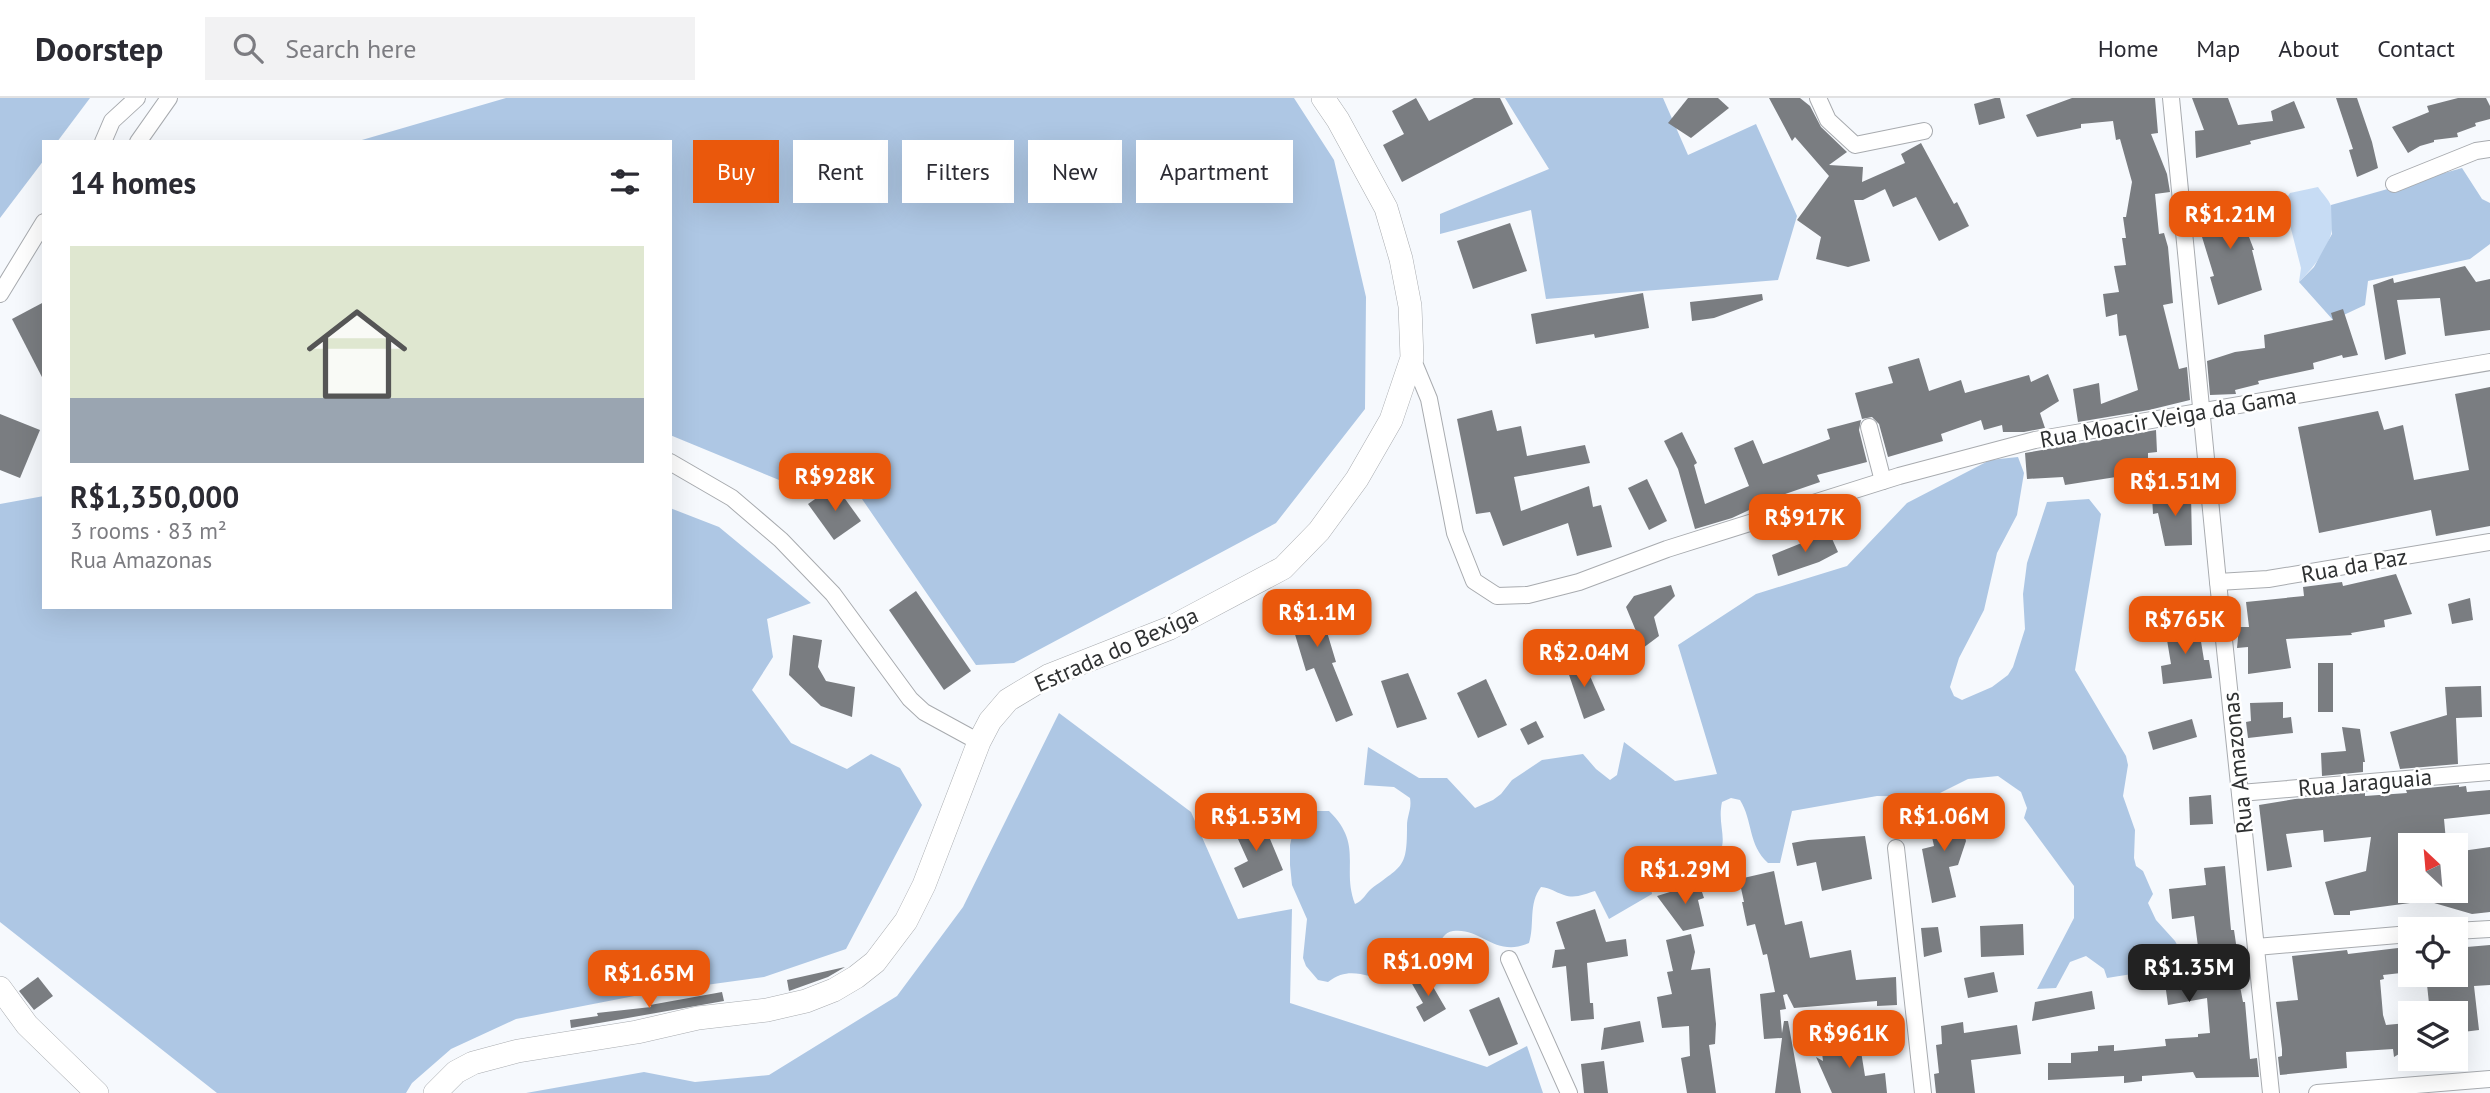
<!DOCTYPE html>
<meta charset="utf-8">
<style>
body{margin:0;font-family:"PT Sans",sans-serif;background:#f2f2f3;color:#2b2b33;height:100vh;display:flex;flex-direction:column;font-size:26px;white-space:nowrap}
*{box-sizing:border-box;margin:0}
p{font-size:23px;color:#7c7c81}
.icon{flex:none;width:38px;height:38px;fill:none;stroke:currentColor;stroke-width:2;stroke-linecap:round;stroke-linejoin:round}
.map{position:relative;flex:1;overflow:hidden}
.sheet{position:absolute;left:42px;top:42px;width:630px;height:469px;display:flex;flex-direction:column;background:#fff;border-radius:0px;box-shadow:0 7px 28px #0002}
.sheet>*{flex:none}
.top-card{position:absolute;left:693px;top:42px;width:665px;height:63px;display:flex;gap:14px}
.needle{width:46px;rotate:334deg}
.tools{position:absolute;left:2398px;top:735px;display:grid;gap:14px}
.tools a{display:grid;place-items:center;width:70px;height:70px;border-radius:0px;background:#fff;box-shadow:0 7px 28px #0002;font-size:35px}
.price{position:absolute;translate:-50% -60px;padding:0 16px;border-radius:14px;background:#ea580c;color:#fff;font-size:23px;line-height:46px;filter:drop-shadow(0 2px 4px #0008)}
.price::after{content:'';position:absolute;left:50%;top:42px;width:21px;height:16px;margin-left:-10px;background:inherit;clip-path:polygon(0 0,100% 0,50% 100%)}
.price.active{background:#222;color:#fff}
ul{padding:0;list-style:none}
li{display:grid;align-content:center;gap:14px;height:371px;padding:0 28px}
li span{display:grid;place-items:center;height:217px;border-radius:0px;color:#555}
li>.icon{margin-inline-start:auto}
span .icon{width:126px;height:126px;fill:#fffc;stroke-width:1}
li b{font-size:30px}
h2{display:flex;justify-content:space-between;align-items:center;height:84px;padding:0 28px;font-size:30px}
.pill{padding:0 24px;border-radius:0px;background:#fff;box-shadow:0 7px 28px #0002;font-size:24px;line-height:63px}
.pill.active{background:#ea580c;color:#fff}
header{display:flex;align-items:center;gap:42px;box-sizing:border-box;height:98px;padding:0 35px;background:#fff;border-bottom:2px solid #e1e1e2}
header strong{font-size:33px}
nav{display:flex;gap:38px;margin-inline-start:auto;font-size:24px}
.search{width:490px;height:63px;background:#f2f2f3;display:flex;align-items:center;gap:18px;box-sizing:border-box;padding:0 24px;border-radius:0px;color:#7c7c81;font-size:26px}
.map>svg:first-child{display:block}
.green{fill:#c7dcf4}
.forest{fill:#aec7e4}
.building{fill:#7a7d81}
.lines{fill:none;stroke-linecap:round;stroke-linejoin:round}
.street-casing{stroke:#a8abaf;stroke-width:18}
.secondary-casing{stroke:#a8abaf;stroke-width:24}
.street{stroke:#fff;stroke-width:16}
.secondary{stroke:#fff;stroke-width:23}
.labels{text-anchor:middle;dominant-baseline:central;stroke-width:5;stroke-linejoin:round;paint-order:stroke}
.street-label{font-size:23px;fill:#2f3132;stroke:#fff}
</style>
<header>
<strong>Doorstep</strong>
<div class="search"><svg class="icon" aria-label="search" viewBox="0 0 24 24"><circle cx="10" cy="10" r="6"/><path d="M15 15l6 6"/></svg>Search here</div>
<nav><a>Home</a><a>Map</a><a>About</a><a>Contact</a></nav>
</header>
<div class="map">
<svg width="2490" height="995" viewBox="0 0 2490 995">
<rect width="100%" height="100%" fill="#f6f9fd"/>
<path class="green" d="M 2318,89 C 2322,95 2329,102 2331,108 C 2340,137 2318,165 2299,184 L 2301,170 L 2290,127 L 2280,127 L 2276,117 L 2290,95 Z"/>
<g class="forest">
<path d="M 0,0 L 90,0 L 57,44 L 44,44 L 44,62 L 0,120 Z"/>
<path d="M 506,0 L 1294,0 L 1334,62 L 1366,199 L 1365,311 L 1276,425 L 1014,565 L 976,567 L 862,401 L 840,377 L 789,386 L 670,337 L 670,44 L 355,44 Z"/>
<path d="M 1505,0 L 1663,0 L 1688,57 L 1756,26 L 1797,118 L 1778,182 L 1546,201 L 1531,112 L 1440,136 L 1440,116 L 1549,71 Z"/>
<path d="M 2462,70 L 2482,101 L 2490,105 L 2490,146 L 2470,161 L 2368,183 L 2365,207 L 2333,222 L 2299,184 L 2314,169 L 2332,136 L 2331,107 Z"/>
<path d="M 2018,359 L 2024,375 L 2017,417 L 1997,455 L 1984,512 L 1959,560 L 1950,589 L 1954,598 L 1962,602 L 1992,589 L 2008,577 L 2013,569 L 2025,531 L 2023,496 L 2027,465 L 2047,404 L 2089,401 L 2101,416 L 2075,572 L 2126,658 L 2128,667 L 2123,698 L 2135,732 L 2134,760 L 2136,768 L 2143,773 L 2153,796 L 2148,805 L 2156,822 L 2175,843 L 2188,867 L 2107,880 L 2104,871 L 2086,858 L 2070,864 L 2056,890 L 2037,891 L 2074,820 L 2074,788 L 2024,720 L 2027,710 L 2021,694 L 1998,678 L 1968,681 L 1932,699 L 1877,698 L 1792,713 L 1780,765 L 1768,765 C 1748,747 1753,723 1740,702 L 1731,700 L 1722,704 C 1716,732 1734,746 1709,769 C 1691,764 1660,747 1653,773 C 1651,781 1650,788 1652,796 L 1609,821 L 1595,793 C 1585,796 1575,801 1564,797 C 1555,794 1551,790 1541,789 C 1528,806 1535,826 1529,845 C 1495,860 1481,829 1453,833 C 1435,836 1442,860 1425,869 C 1415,874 1401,882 1390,882 C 1365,880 1351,867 1328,884 L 1318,882 L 1306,868 L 1303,860 L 1307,821 L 1292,787 L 1290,767 L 1290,747 L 1294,729 L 1312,713 L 1329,713 C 1364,747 1341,770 1355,806 C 1364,802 1365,796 1371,791 C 1403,767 1407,770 1407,728 C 1407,717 1412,711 1410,700 L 1394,689 L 1364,687 L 1368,649 L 1419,680 L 1447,680 L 1475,710 L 1493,702 L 1501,696 L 1512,682 L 1542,662 L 1583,656 L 1596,671 L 1610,682 L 1617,677 L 1624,644 L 1675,683 L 1717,676 L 1678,547 L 1756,496 L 1847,468 L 1907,405 L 1990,362 Z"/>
<path d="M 44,398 L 44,509 L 670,509 L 670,410 L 719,429 L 811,505 L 767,521 L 773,559 L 752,592 L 791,645 L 847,671 L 871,656 L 900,670 L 922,707 L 846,851 L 764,879 L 655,894 L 516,921 L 451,951 L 412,985 L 406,995 L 217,995 L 0,824 L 0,406 Z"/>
<path d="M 1059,615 L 1191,714 L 1238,821 L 1292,811 L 1290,905 L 1487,969 L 1527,948 L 1543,995 L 526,995 L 644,974 L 695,984 L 769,977 L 897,898 L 963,809 Z"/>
</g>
<g class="building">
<path d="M 1416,0 L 1429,23 L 1474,0 L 1500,0 L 1513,26 L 1402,84 L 1383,47 L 1404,36 L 1392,13 Z"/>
<path d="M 1688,0 L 1718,0 L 1729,10 L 1691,40 L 1668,25 Z"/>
<path d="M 1769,0 L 1800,0 L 1810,8 L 1821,29 L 1847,54 L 1829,67 L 1863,69 L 1862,84 L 1905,65 L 1901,56 L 1921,45 L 1954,106 L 1957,104 L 1969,128 L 1939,143 L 1916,99 L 1893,109 L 1885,91 L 1863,102 L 1854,102 L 1870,163 L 1848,169 L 1816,161 L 1821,139 L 1797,122 L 1829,78 L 1795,39 L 1792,43 Z"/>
<path d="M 1995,0 L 2000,0 L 2005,20 L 1979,27 L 1974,6 Z"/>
<path d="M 2072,0 L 2155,0 L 2158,35 L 2151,36 L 2167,76 L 2170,94 L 2155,96 L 2159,136 L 2164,135 L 2168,149 L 2173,205 L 2163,207 L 2179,271 L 2187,269 L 2190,302 L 2149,312 L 2078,324 L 2073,291 L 2099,285 L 2101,306 L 2138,292 L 2126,237 L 2119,238 L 2117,216 L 2106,219 L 2103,196 L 2119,194 L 2114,168 L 2126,167 L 2122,140 L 2126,140 L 2123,119 L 2126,119 L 2132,84 L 2120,41 L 2116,42 L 2113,23 L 2081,26 L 2081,30 L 2037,39 L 2026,17 Z"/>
<path d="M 2192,0 L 2228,0 L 2238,27 L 2273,23 L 2271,13 L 2294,3 L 2305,30 L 2250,43 L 2251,46 L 2196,60 L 2195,33 L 2204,32 Z"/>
<path d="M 2336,0 L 2357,0 L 2372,44 L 2378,70 L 2357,79 L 2349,52 L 2353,51 Z"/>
<path d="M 2458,0 L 2486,0 L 2490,8 L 2490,21 L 2475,25 L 2476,28 L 2457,35 L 2458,39 L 2434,42 L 2434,44 L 2420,48 L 2408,55 L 2392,29 L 2429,14 L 2427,8 Z"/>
<path d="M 2243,101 L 2251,125 L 2244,126 L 2254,152 L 2252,152 L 2262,192 L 2218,207 L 2210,179 L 2214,178 L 2202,139 L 2199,111 Z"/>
<path d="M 1510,125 L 1527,173 L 1473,191 L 1457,143 Z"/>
<path d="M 2465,168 L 2476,184 L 2490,181 L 2490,232 L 2445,238 L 2440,200 L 2397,202 L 2406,256 L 2385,262 L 2373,187 L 2393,180 L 2394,185 Z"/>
<path d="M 1643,195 L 1649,230 L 1595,240 L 1594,236 L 1536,246 L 1531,216 Z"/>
<path d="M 1762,196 L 1763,202 L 1714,220 L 1692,223 L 1690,204 Z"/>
<path d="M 44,204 L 44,283 L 12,221 Z"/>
<path d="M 2343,211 L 2358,257 L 2343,260 L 2342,257 L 2313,265 L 2314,271 L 2258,283 L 2259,286 L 2235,292 L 2236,296 L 2210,297 L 2207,263 L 2235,254 L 2265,250 L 2264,237 L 2333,222 L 2331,215 Z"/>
<path d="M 1919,260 L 1929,293 L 1961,282 L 1965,295 L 2029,277 L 2031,284 L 2048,276 L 2059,303 L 2040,315 L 2045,330 L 2024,334 L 2003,334 L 2002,327 L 1984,332 L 1981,322 L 1941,336 L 1943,343 L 1888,359 L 1879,326 L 1872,319 L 1862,321 L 1855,295 L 1893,285 L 1888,269 Z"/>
<path d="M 2490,289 L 2490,428 L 2436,438 L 2431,412 L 2319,435 L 2298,329 L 2378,313 L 2384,332 L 2403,327 L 2414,382 L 2469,372 L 2455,296 Z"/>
<path d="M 1492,312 L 1497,333 L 1521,328 L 1527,358 L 1585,347 L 1590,365 L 1514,379 L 1521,413 L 1589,388 L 1593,409 L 1601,407 L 1612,449 L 1577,458 L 1568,425 L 1503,448 L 1490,414 L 1476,416 L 1457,321 Z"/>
<path d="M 0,316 L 40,332 L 20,380 L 0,372 Z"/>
<path d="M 1861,322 L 1859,332 L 1867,364 L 1817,377 L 1820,384 L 1759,405 L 1760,407 L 1732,420 L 1695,431 L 1678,371 L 1664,343 L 1682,334 L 1697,365 L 1694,367 L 1705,406 L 1749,388 L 1734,350 L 1753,342 L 1763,366 L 1830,341 L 1827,331 Z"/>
<path d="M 2156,332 L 2157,354 L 2148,355 L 2148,385 L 2116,388 L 2116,379 L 2065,387 L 2063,379 L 2027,381 L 2025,355 Z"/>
<path d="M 1647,381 L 1667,423 L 1649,432 L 1628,390 Z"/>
<path d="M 835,387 L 861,423 L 834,442 L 808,406 Z"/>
<path d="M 2191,395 L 2192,447 L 2165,448 L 2158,415 L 2153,416 L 2152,397 Z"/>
<path d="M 1829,434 L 1838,454 L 1819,464 L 1778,478 L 1772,457 Z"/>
<path d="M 2396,476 L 2412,516 L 2384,522 L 2385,529 L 2351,535 L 2352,537 L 2286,541 L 2291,570 L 2248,576 L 2248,549 L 2237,550 L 2239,529 L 2249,529 L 2246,504 L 2304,498 L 2303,489 L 2342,484 L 2343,488 Z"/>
<path d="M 1671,487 L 1675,498 L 1654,519 L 1659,538 L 1643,550 L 1626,509 L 1634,498 Z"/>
<path d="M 1314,491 L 1336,564 L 1332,565 L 1353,617 L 1336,624 L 1314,570 L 1306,573 L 1284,500 Z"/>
<path d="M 916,493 L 971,573 L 944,592 L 889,512 Z"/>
<path d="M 2470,500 L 2473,522 L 2452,526 L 2448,506 Z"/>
<path d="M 2198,525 L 2204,562 L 2209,562 L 2212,580 L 2163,586 L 2161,568 L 2171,566 L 2165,530 Z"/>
<path d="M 793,537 L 822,542 L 818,569 L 826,583 L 855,589 L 852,619 L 821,608 L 789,577 Z"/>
<path d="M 1582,560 L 1605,612 L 1584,621 L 1565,565 Z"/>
<rect x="2318" y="565" width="15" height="49"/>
<path d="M 1408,575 L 1427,621 L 1397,630 L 1381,583 Z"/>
<path d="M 1486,581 L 1507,627 L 1478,640 L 1457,595 Z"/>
<path d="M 2481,588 L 2482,619 L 2456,620 L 2458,666 L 2400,671 L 2390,634 L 2447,617 L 2445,589 Z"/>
<path d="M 2283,604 L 2283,620 L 2291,619 L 2293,635 L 2248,640 L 2246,624 L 2251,623 L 2250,605 Z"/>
<path d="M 2192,621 L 2197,639 L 2153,652 L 2148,634 Z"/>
<path d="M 1536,623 L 1544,639 L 1528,647 L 1520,631 Z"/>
<path d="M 2342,629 L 2360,631 L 2365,664 L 2363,664 L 2363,674 L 2322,678 L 2321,655 L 2346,653 Z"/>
<path d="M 2459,687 L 2459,689 L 2466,688 L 2467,694 L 2490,692 L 2490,716 L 2444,721 L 2446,743 L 2410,747 L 2410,793 L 2455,793 L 2455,754 L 2490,749 L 2490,814 L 2472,816 L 2410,798 L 2410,805 L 2350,813 L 2350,817 L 2334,817 L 2325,784 L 2366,773 L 2371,739 L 2324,744 L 2323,732 L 2286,736 L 2292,769 L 2267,773 L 2259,707 L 2295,701 L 2365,695 L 2365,698 L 2407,695 L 2406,692 Z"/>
<path d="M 2211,697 L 2213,726 L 2190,727 L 2189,699 Z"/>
<path d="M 1958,710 L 1966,743 L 1958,767 L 1949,769 L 1956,799 L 1932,805 L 1922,751 L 1934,748 L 1927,717 Z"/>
<path d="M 1260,717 L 1283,772 L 1243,790 L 1234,770 L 1248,763 L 1233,730 Z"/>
<path d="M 1865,738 L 1872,781 L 1822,793 L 1816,764 L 1797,768 L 1792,745 L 1808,742 Z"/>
<path d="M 2225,768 L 2231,832 L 2234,832 L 2239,866 L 2236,867 L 2243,904 L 2245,904 L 2250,961 L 2257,960 L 2259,979 L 2196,980 L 2193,974 L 2142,978 L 2142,983 L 2124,985 L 2124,978 L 2048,982 L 2048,965 L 2071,965 L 2071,955 L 2098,953 L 2098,948 L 2114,947 L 2114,953 L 2166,948 L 2165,941 L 2198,939 L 2198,936 L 2210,935 L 2207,900 L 2168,907 L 2165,885 L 2202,879 L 2194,818 L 2172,821 L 2169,791 L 2206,787 L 2204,770 Z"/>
<path d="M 1774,773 L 1785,827 L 1802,823 L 1810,860 L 1851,852 L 1856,882 L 1896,879 L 1897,907 L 1877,908 L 1877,903 L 1794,910 L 1787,896 L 1783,897 L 1786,911 L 1780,912 L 1782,935 L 1784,923 L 1788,923 L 1801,995 L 1775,995 L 1782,940 L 1764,941 L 1760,896 L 1775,894 L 1767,856 L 1763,857 L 1755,826 L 1747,828 L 1742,804 L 1744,804 L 1739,781 Z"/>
<path d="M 1699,785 L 1704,800 L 1698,802 L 1704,828 L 1683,833 L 1657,798 Z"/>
<path d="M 1595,811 L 1606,844 L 1626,841 L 1628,858 L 1587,865 L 1590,905 L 1593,905 L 1594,921 L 1571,923 L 1566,868 L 1552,870 L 1555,852 L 1565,851 L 1556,824 Z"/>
<path d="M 2023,826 L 2024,857 L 1981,859 L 1980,828 Z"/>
<path d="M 1938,829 L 1942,854 L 1924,859 L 1921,830 Z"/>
<path d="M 1691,836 L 1695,854 L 1691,872 L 1710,870 L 1716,926 L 1715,946 L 1709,947 L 1716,995 L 1687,995 L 1681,960 L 1690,958 L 1689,928 L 1662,930 L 1657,899 L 1672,896 L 1667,874 L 1673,873 L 1666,842 Z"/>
<path d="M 2490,847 L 2490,887 L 2474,888 L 2479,932 L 2455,935 L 2455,915 L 2430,915 L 2426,877 L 2455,877 L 2455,850 Z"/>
<path d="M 2398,850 L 2410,851 L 2410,874 L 2383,877 L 2384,881 L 2380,882 L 2383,917 L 2386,927 L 2407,925 L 2409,950 L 2394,959 L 2393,951 L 2346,954 L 2347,970 L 2280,977 L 2278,959 L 2282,958 L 2282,951 L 2276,904 L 2298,902 L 2292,858 L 2347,852 L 2348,856 Z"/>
<path d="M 845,869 L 828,879 L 789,893 L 787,882 Z"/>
<path d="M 1994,874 L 1998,894 L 1968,900 L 1964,880 Z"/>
<path d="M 1425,875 L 1446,911 L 1424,924 L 1416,909 L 1423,905 L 1411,884 Z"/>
<path d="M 38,879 L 53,898 L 34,912 L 19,893 Z"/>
<path d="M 2092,893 L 2095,911 L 2032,923 L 2035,904 Z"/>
<path d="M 722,894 L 724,903 L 571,930 L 570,922 L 598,918 L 597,915 L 651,909 L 650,907 Z"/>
<path d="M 1499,899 L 1518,946 L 1489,958 L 1469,912 Z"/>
<path d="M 1640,923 L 1644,944 L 1601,952 L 1604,930 Z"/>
<path d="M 1963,924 L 1964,935 L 2017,927 L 2021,956 L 1971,962 L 1975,995 L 1936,995 L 1934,976 L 1939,975 L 1936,947 L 1942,946 L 1941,928 Z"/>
<path d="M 1859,941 L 1865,978 L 1885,975 L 1887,995 L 1832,995 L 1816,959 L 1823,963 L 1821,947 Z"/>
<path d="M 1604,963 L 1608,995 L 1584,995 L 1581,966 Z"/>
</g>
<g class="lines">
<defs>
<g id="street">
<path d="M 1818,0 L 1828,22 L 1855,47 L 1924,33"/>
<path d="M 2171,0 L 2218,484 L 2271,995"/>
<path d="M 103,44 L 112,23 L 137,0"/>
<path d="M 138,44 L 169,0"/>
<path d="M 2394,86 L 2476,53 L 2490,51"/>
<path d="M 0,196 L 44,124"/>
<path d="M 1412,260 L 1429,301 L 1455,435 L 1474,483 L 1497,498 L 1528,497 L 1579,484 L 1667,451 L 1899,378 L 2035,342 L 2490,264"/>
<path d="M 1869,329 L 1883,383"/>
<path d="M 670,364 L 732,400 L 781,442 L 833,496 L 910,601 L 924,614 L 979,644"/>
<path d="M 2218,484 L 2268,481 L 2490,444"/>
<path d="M 2240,695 L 2490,674"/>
<path d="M 1896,750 L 1923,995"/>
<path d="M 2455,833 L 2490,831"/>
<path d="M 2256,849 L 2410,836"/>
<path d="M 1509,861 L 1569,995"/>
<path d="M 2317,995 L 2490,981"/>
</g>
<g id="secondary">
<path d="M 0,890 L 27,927 L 97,995"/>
<path d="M 435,995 L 456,974 L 473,965 L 518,953 L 637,934 L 698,920 L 767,912 L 806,903 L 834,892 L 856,879 L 875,864 L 906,823 L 924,787 L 979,644 L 990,623 L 1008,602 L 1048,578 L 1170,530 L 1283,470 L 1319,433 L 1357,381 L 1391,322 L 1412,260 L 1410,208 L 1401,161 L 1386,110 L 1338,22 L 1323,0"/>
</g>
</defs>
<use href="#street" class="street-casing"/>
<use href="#secondary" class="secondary-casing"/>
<use href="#street" class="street"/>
<use href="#secondary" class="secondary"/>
</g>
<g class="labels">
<g class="street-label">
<text transform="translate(2168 319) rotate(-10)">Rua Moacir Veiga da Gama</text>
<text transform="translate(2354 467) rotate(-10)">Rua da Paz</text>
<text transform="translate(1116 551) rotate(-24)">Estrada do Bexiga</text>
<text transform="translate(2237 665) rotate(-96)">Rua Amazonas</text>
<text transform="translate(2365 684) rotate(-5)">Rua Jaraguaia</text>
</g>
</g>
</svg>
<div class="tools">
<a><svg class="needle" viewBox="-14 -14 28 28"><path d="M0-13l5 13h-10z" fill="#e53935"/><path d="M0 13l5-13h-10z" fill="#7c7c81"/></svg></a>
<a><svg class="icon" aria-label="locate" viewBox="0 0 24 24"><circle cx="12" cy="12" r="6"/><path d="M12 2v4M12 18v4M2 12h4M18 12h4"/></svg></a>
<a><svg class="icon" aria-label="layers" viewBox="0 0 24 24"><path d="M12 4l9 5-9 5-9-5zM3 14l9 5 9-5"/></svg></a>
</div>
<b class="price" style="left:2230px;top:153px">R$1.21M</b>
<b class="price" style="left:835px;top:415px">R$928K</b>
<b class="price" style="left:2175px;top:420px">R$1.51M</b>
<b class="price" style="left:1805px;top:456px">R$917K</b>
<b class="price" style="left:1317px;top:551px">R$1.1M</b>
<b class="price" style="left:2185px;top:558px">R$765K</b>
<b class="price" style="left:1584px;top:591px">R$2.04M</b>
<b class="price" style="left:1256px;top:755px">R$1.53M</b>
<b class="price" style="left:1944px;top:755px">R$1.06M</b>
<b class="price" style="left:1685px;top:808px">R$1.29M</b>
<b class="price" style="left:1428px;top:900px">R$1.09M</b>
<b class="price active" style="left:2189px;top:906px">R$1.35M</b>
<b class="price" style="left:649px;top:912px">R$1.65M</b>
<b class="price" style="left:1849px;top:972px">R$961K</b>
<div class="top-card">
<a class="pill active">Buy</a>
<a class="pill">Rent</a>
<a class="pill">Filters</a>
<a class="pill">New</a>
<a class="pill">Apartment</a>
</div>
<section class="sheet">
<h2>14 homes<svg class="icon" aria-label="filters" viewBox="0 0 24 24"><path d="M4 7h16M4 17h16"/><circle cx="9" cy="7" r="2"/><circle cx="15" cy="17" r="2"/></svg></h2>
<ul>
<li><span style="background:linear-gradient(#dfe7d0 70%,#9aa5b1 0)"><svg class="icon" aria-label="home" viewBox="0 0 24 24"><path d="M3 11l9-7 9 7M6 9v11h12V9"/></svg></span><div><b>R$1,350,000</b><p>3 rooms · 83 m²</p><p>Rua Amazonas</p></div></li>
</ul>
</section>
</div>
